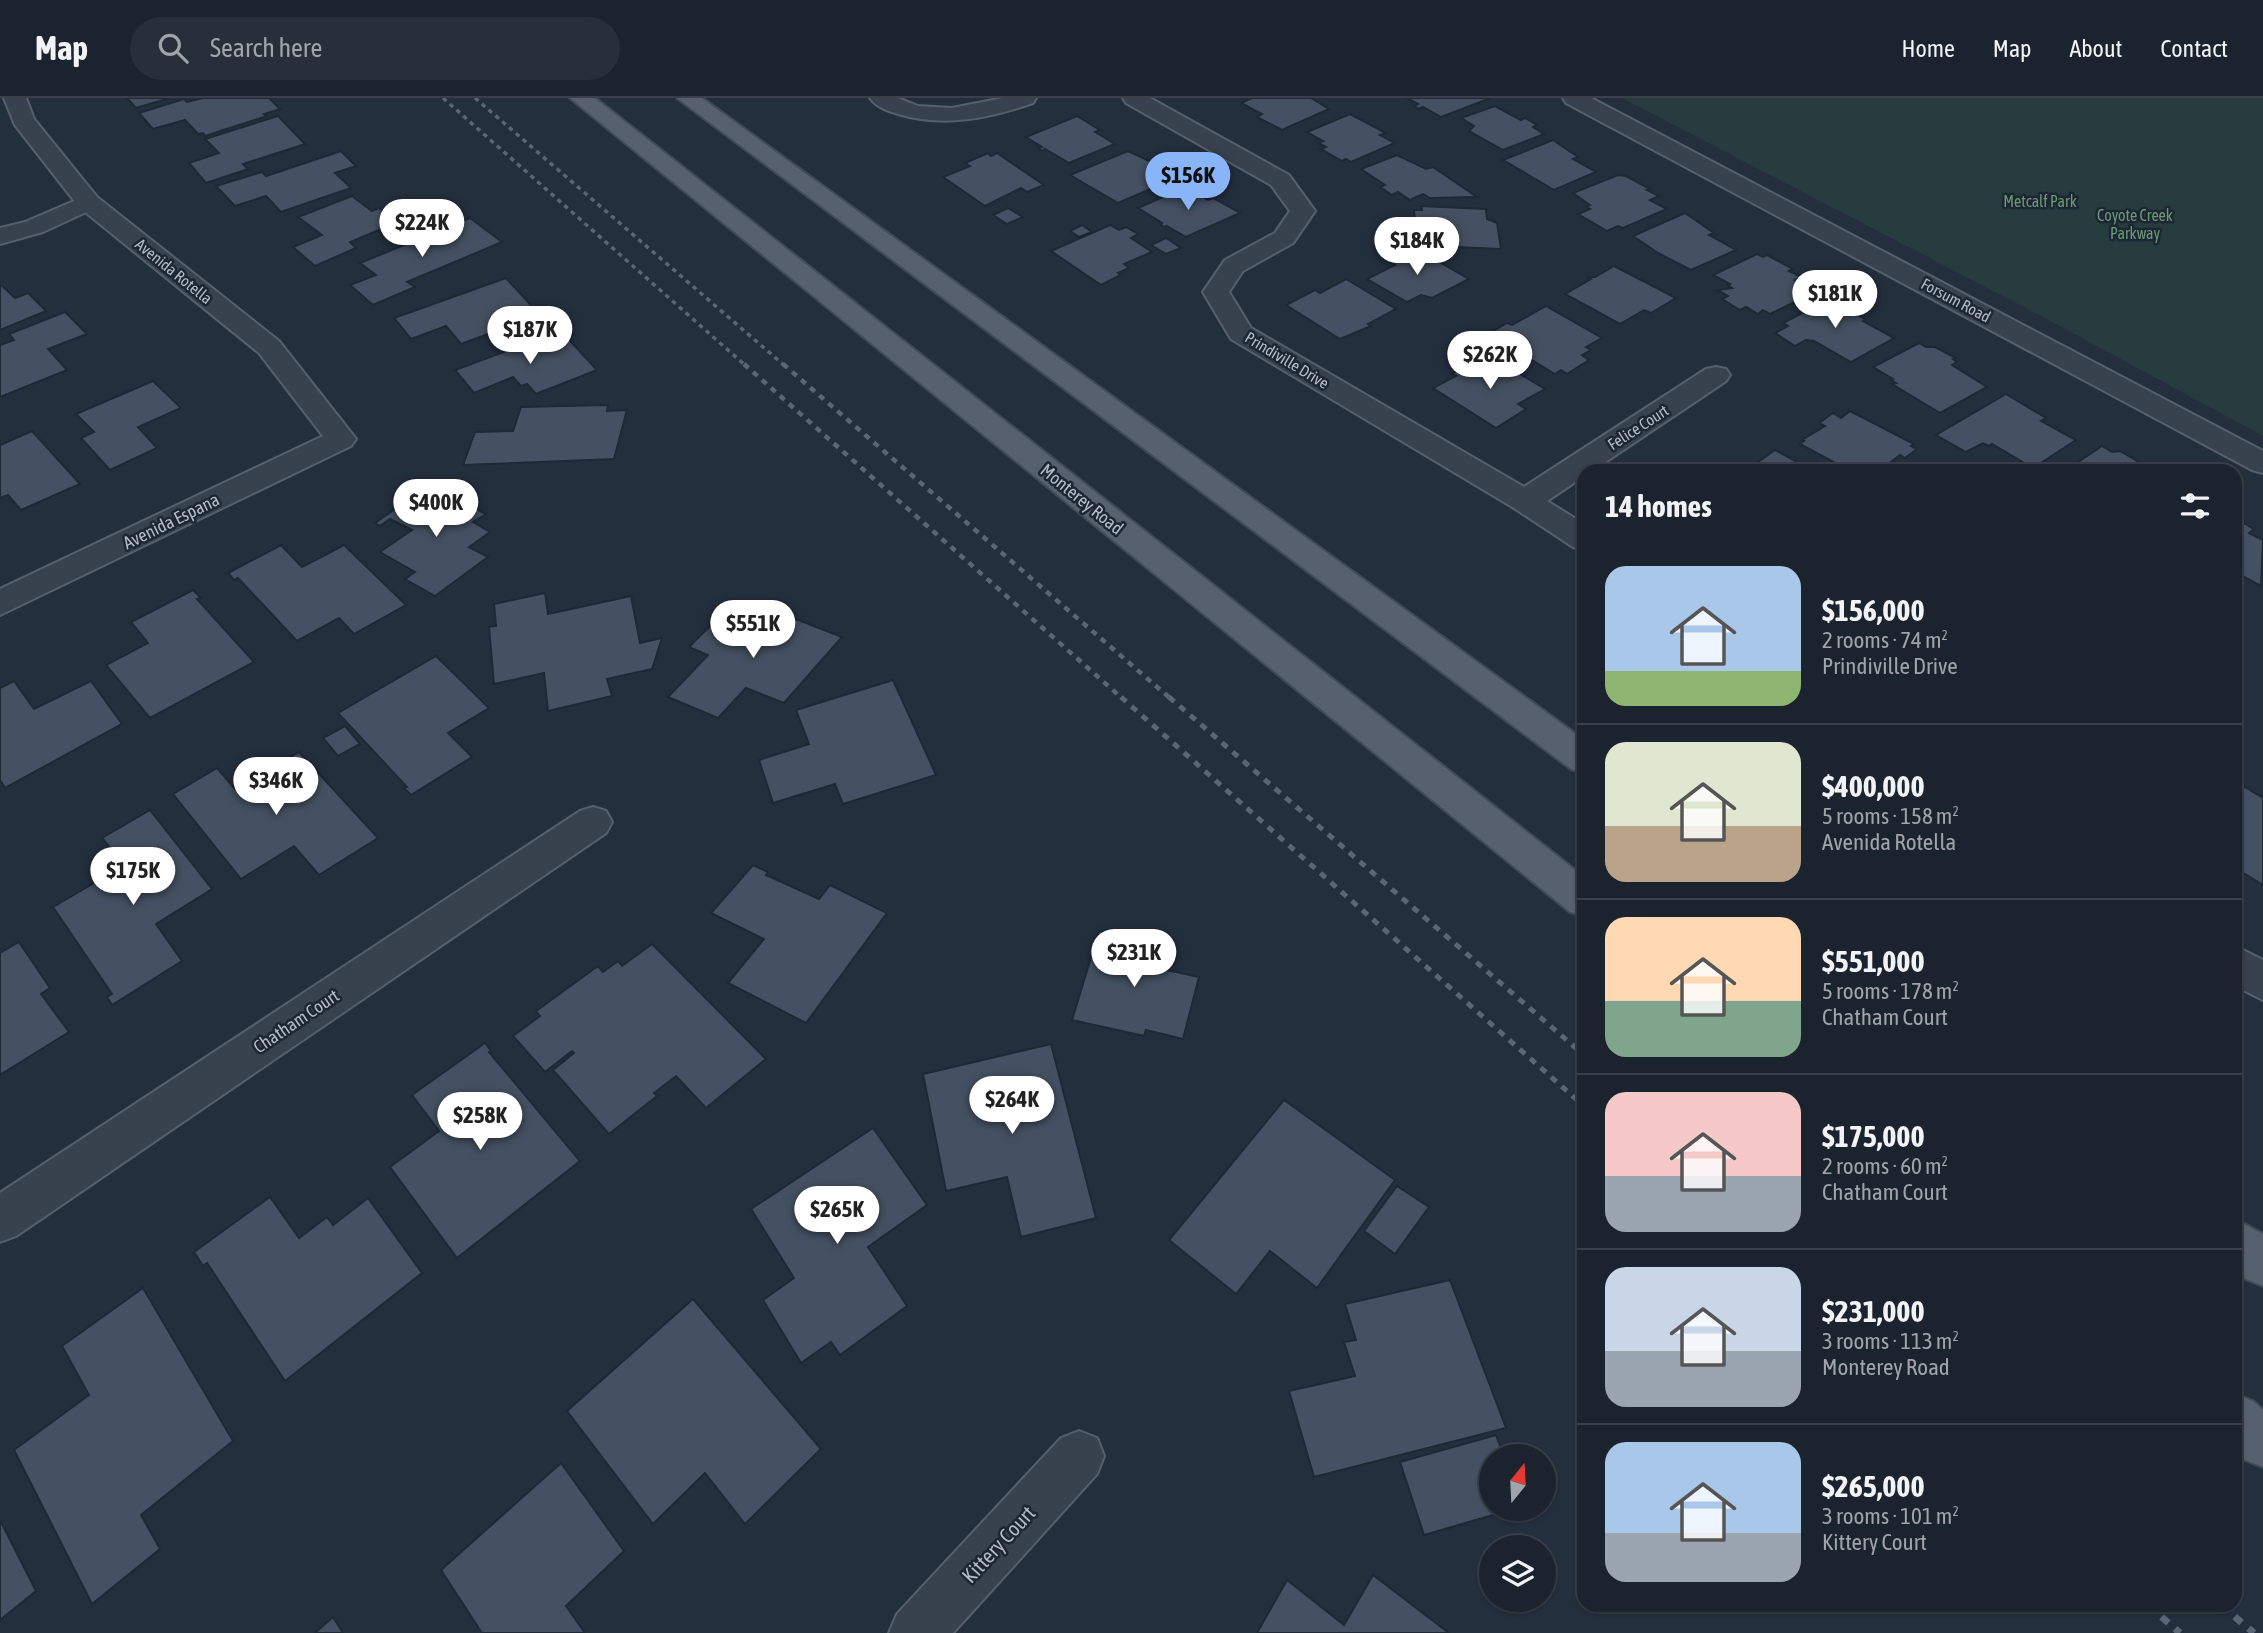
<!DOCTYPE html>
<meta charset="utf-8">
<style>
body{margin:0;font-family:"Asap Condensed",sans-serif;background:#282f3a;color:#f1f3f6;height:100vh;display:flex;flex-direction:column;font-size:26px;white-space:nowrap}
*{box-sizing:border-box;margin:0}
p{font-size:23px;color:#a0a4aa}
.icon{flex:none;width:38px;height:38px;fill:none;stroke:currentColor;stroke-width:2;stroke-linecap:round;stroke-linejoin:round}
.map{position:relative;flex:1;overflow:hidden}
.sheet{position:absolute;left:1577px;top:366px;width:665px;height:1148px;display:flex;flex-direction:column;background:#1b232e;border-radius:21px;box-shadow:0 2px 5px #0004,0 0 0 2px #39404a}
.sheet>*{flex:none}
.needle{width:46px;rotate:18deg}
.controls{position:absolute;left:1479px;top:1346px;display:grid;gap:14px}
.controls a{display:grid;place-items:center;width:77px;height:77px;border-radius:50%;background:#1b232e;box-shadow:0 2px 5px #0004,0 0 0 2px #39404a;font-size:35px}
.price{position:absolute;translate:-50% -60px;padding:0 16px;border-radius:24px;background:#fff;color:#222;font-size:23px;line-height:46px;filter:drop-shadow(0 2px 4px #0008)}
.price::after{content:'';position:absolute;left:50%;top:42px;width:21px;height:16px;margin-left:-10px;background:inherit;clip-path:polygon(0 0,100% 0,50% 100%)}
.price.active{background:#8ab4f8;color:#111}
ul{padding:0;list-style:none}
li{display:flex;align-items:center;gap:21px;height:175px;padding:0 28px}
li+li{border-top:2px solid #39404a}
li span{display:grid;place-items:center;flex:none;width:196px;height:140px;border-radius:21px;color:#555}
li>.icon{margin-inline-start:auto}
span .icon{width:84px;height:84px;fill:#fffc;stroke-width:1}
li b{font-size:30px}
h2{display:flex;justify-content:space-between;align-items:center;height:84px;padding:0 28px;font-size:30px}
header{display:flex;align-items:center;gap:42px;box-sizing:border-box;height:98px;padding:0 35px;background:#1b232e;border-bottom:2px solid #39404a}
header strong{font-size:33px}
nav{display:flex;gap:38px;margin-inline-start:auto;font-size:24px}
.search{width:490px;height:63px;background:#282f3a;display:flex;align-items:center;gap:18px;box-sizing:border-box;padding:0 24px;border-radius:38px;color:#a0a4aa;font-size:26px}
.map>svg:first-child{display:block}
.green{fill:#263c3f}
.building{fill:#455162;stroke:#1f2835;stroke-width:2}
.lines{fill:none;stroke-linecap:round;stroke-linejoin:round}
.minor-casing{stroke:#565f6c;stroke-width:4}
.tertiary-casing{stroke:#565f6c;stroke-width:4}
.primary-casing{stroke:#414a57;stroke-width:4}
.minor{fill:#38414e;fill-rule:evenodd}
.tertiary{fill:#38414e;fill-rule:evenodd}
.primary{fill:#56606e;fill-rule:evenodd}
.rail-far3{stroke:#5a6575;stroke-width:3.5;stroke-dasharray:4.5 4.5;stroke-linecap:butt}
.rail-far2{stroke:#5a6575;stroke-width:4.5;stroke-dasharray:6 6;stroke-linecap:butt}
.rail-far1{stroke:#5a6575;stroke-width:5;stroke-dasharray:7 7;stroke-linecap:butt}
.rail{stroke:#5a6575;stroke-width:7;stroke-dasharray:9 9;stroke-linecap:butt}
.labels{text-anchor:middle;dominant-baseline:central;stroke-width:5;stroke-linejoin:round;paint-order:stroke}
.far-park-label{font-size:16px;fill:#6b9a76;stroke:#1d2633}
.far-street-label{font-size:16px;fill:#b4bcc9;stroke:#1d2633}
.street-label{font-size:18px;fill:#b4bcc9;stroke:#1d2633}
.near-street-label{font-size:21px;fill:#b4bcc9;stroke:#1d2633}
</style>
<header>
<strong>Map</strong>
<div class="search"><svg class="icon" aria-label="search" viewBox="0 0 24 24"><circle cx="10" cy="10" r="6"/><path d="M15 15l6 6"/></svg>Search here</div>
<nav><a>Home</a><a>Map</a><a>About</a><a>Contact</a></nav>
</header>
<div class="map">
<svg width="2263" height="1535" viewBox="0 0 2263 1535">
<rect width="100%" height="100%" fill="#242f3e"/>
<path class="green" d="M 1622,0 L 2263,0 L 2263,338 L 2045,220 Z"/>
<g class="building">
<path d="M 127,0 L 170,0 L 136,10 Z"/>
<path d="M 203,0 L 269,0 L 280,11 L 264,16 L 267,18 L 205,38 L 203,35 L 198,36 L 185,22 L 153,31 L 139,15 L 184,1 L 187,4 Z"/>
<path d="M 1252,0 L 1311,0 L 1329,11 L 1282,32 L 1257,19 L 1262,16 L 1241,5 Z"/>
<path d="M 1407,0 L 1485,0 L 1488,1 L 1441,19 L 1423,9 L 1419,11 L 1414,8 L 1418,6 Z"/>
<path d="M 1495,8 L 1521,22 L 1525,20 L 1537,27 L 1533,29 L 1544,36 L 1503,52 L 1469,33 L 1474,28 L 1461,20 Z"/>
<path d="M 1350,16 L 1386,35 L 1380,37 L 1395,45 L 1351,64 L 1346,61 L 1342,63 L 1321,51 L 1326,49 L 1318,45 L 1323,43 L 1307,34 Z"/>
<path d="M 278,18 L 305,46 L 243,66 L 248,71 L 206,85 L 189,65 L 219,55 L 205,41 Z"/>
<path d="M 1077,18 L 1100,32 L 1095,34 L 1115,46 L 1069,65 L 1045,51 L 1042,53 L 1038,50 L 1042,49 L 1026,39 Z"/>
<path d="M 1553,42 L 1578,59 L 1573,61 L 1596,74 L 1554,92 L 1503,62 Z"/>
<path d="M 341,53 L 356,68 L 335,75 L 351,90 L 281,114 L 266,98 L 235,108 L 216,88 L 262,74 L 266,78 Z"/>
<path d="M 1128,53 L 1169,72 L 1163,75 L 1174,81 L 1118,105 L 1070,77 Z"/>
<path d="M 988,55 L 991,58 L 997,55 L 1044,87 L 1027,94 L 1021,90 L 985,108 L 943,79 L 970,68 L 965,65 Z"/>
<path d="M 1397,57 L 1426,71 L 1433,69 L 1477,99 L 1430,100 L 1423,96 L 1410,102 L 1398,94 L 1392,97 L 1380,89 L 1385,87 L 1361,71 Z"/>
<path d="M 1618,77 L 1626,78 L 1650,91 L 1647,92 L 1659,98 L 1650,102 L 1667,111 L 1623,130 L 1618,128 L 1607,133 L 1578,116 L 1590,111 L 1586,109 L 1590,107 L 1573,95 Z"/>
<path d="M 1185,89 L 1208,102 L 1213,100 L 1240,115 L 1186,139 L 1167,128 L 1164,129 L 1160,126 L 1162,125 L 1138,110 Z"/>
<path d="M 352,98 L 372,113 L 379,110 L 398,124 L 350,144 L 356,150 L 315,168 L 293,149 L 322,137 L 298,119 Z"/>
<path d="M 1421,108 L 1486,111 L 1487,121 L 1497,125 L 1501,151 L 1434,148 L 1433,136 L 1424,136 L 1423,128 L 1415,128 L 1414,112 L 1422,112 Z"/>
<path d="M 1008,110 L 1023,119 L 1007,126 L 993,117 Z"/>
<path d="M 1685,115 L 1714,135 L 1709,137 L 1736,152 L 1691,172 L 1658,155 L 1633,138 Z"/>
<path d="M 470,120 L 502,144 L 407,184 L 415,189 L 373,207 L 350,187 L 376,177 L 360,165 Z"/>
<path d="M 1082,127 L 1092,134 L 1079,139 L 1070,133 Z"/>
<path d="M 1110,127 L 1119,132 L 1126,129 L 1138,136 L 1131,140 L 1152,154 L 1124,166 L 1129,170 L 1118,175 L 1121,177 L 1101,187 L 1051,153 Z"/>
<path d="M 1166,140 L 1181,150 L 1166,156 L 1151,147 Z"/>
<path d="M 1422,154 L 1469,181 L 1432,200 L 1421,197 L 1407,204 L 1367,181 L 1395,167 L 1389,163 L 1404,156 L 1411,160 Z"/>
<path d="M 1757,156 L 1763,159 L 1767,157 L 1793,171 L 1789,173 L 1801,179 L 1795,182 L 1815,194 L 1770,216 L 1763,212 L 1758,216 L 1746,209 L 1740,212 L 1722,201 L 1728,198 L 1717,192 L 1732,190 L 1728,187 L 1730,186 L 1713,177 Z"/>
<path d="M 1614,168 L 1676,200 L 1651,215 L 1644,212 L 1620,226 L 1565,196 L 1591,181 L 1587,179 L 1595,179 Z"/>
<path d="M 506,180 L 540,217 L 461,246 L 446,228 L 411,241 L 394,220 Z"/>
<path d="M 1346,181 L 1396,211 L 1368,226 L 1371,228 L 1340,241 L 1286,207 L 1315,192 L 1320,195 Z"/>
<path d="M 0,186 L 15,200 L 28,195 L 46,213 L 0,232 Z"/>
<path d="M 1833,199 L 1856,212 L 1852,214 L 1865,221 L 1863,223 L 1894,240 L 1851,264 L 1814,243 L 1806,242 L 1795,248 L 1775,235 L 1788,228 L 1783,225 Z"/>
<path d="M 1546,208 L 1602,240 L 1586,249 L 1591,252 L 1582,257 L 1589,262 L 1567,276 L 1561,272 L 1555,276 L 1488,236 L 1507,225 L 1512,227 Z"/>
<path d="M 65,214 L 87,236 L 48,251 L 67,272 L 0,299 L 0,247 L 14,242 L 9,236 Z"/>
<path d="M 561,233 L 597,272 L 536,296 L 527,286 L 521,288 L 513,279 L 474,295 L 455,272 Z"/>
<path d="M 1919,245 L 1926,249 L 1935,249 L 1956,260 L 1953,261 L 1957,264 L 1952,267 L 1987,289 L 1940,315 L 1892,286 L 1896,285 L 1891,282 L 1893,281 L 1873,269 Z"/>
<path d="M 1490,258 L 1545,291 L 1518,306 L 1526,311 L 1496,330 L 1433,290 L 1456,278 L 1452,276 L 1457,273 L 1460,275 Z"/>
<path d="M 153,283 L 181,310 L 138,329 L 157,350 L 110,372 L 81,340 L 94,334 L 76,316 Z"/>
<path d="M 2006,296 L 2046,320 L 2041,323 L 2076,342 L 2033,370 L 1992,346 L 1989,348 L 1983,345 L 1966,354 L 1936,337 Z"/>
<path d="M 608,307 L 607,313 L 627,312 L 614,361 L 463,367 L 475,334 L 513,333 L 521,309 Z"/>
<path d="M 1850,313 L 1914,346 L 1911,348 L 1917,351 L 1905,360 L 1900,357 L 1883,370 L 1877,366 L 1871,370 L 1865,366 L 1856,373 L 1850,373 L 1800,346 L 1804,343 L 1802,342 L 1825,328 L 1819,325 L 1833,315 L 1841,320 Z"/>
<path d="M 32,333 L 80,386 L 21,412 L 8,397 L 0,400 L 0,347 Z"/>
<path d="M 2102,348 L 2112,354 L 2120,353 L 2149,370 L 2144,373 L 2065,373 Z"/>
<path d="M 1775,352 L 1814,373 L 1735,373 L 1745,366 L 1751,369 Z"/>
<path d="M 432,385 L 439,389 L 437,390 L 486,416 L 473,424 L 490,434 L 469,449 L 488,459 L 435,498 L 405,481 L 415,474 L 380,454 L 412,432 L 390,421 L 380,428 L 375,425 Z"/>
<path d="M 2235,420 L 2254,431 L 2249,435 L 2263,442 L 2261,488 L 2235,474 Z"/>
<path d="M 281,447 L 302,469 L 344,447 L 406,507 L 354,536 L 339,520 L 297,543 L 238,480 L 234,482 L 228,475 Z"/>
<path d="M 193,492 L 201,500 L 197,501 L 254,564 L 150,620 L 106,567 L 148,545 L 131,524 Z"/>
<path d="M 545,495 L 548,516 L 631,498 L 640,545 L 662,540 L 652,571 L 607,581 L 612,598 L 548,613 L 544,575 L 494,586 L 489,529 L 496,528 L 494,506 Z"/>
<path d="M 757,506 L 842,539 L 784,605 L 746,590 L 718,620 L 668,599 L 708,557 L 689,549 L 720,518 L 738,525 Z"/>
<path d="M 436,558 L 489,610 L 448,635 L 472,659 L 411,697 L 404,690 L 407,689 L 338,615 Z"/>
<path d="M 893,582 L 936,677 L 843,706 L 835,686 L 773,705 L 759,662 L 809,646 L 796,612 Z"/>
<path d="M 14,583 L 34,611 L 91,583 L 122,626 L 5,690 L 0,682 L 0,590 Z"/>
<path d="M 345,628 L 360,646 L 338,658 L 323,640 Z"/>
<path d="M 299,654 L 378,740 L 319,777 L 294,748 L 241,781 L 173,696 L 217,670 L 235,691 Z"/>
<path d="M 2235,683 L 2263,700 L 2263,787 L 2235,770 Z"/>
<path d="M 150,712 L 212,791 L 156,826 L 182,863 L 112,907 L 107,899 L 112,896 L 53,809 L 125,767 L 102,740 Z"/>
<path d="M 753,767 L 768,774 L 766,777 L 819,801 L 830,787 L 887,815 L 806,925 L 728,885 L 764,841 L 711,815 Z"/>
<path d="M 1099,833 L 1169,848 L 1162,871 L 1199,879 L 1183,941 L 1146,932 L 1144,938 L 1072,922 Z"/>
<path d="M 19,844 L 50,890 L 41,896 L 69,934 L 0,977 L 0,855 Z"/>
<path d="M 652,846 L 766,961 L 706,1010 L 676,978 L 654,995 L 657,998 L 609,1036 L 553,972 L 574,955 L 572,953 L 545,974 L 513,938 L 540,918 L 536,913 L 598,868 L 603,874 L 618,863 L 622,868 Z"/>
<path d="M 485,945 L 491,953 L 489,954 L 580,1063 L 457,1160 L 390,1069 L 439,1033 L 412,997 Z"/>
<path d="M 1051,946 L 1096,1120 L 1021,1139 L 1007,1079 L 946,1093 L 923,976 Z"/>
<path d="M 1284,1002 L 1395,1082 L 1317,1190 L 1270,1153 L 1236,1196 L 1169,1142 Z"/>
<path d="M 873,1030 L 927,1107 L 868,1149 L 907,1208 L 840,1257 L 831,1244 L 801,1265 L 763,1202 L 794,1180 L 751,1111 Z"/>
<path d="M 1397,1088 L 1429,1109 L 1395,1156 L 1364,1133 Z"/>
<path d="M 270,1099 L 299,1140 L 327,1119 L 333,1127 L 368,1100 L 422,1175 L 285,1283 L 207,1165 L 203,1168 L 194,1154 Z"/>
<path d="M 1450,1182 L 1506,1330 L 1314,1379 L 1289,1293 L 1355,1278 L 1344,1244 L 1356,1242 L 1345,1206 Z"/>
<path d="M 143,1190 L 233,1343 L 141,1417 L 160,1451 L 92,1506 L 14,1352 L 89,1297 L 62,1248 Z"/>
<path d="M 693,1201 L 821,1351 L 745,1426 L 705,1375 L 653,1426 L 567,1313 Z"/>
<path d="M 1496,1337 L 1504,1358 L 1491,1358 L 1491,1410 L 1517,1410 L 1424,1437 L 1400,1364 Z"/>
<path d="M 561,1365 L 624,1453 L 566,1508 L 585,1535 L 482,1535 L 441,1472 Z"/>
<path d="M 0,1422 L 36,1493 L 0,1522 Z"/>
<path d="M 1373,1477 L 1449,1535 L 1257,1535 L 1287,1482 L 1344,1527 Z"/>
<path d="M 333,1519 L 343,1535 L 315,1535 Z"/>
</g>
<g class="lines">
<defs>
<g id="minor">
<path d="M 870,0 L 898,0 L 918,8 L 952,10 L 1003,0 L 1036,0 L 1033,5 C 989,20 944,30 898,16 C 888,13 876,9 870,0 Z"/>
<path d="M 1123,0 L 1150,0 L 1289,77 L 1315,113 L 1293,145 L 1243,173 L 1229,194 L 1251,230 L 1524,389 L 1706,271 L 1716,269 L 1726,271 L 1730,277 L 1726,283 L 1592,373 L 1584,373 L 1584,378 L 1547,403 L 1584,426 L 1584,452 L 1573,449 L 1514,410 L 1231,241 L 1203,194 L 1225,162 L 1275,135 L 1290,113 L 1271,87 L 1126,5 Z"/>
<path d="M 1563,0 L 1591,0 L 2263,353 L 2263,375 L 2252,372 L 1566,5 Z"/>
<path d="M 88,97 L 97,99 L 100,104 L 97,109 L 43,134 L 0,146 L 0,130 L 25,124 Z"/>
<path d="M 593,709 L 606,713 L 612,724 L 606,735 L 16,1138 L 0,1144 L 0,1095 L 580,713 Z"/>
<path d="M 2235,848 L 2263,862 L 2263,902 L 2235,888 Z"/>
<path d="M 1079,1333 L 1097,1340 L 1104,1358 L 1097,1376 L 953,1535 L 889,1535 L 897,1516 L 1061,1340 Z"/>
</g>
<path id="tertiary" d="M 4,0 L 26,0 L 34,21 L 97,99 L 279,243 L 356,341 L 351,348 L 0,517 L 0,491 L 323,338 L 259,255 L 79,109 L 15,27 Z"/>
<g id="primary">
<path d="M 570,0 L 595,0 L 1584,779 L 1584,818 L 1570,814 Z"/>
<path d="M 677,0 L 702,0 L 1584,642 L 1584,675 L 1571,671 Z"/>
<path d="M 2235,1121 L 2263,1136 L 2263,1188 L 2246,1181 L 2235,1173 Z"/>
<path d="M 2235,1296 L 2253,1303 L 2263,1312 L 2263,1369 L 2245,1362 L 2235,1353 Z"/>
</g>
</defs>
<use href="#minor" class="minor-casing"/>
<use href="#tertiary" class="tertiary-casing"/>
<use href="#primary" class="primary-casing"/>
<use href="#minor" class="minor"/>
<use href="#tertiary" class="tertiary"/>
<use href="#primary" class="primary"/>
<g class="rail-far3">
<path d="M 443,0 L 746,268"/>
<path d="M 475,0 L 785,268"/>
</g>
<g class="rail-far2">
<path d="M 744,266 L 1123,601"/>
<path d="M 783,266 L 1171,601"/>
</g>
<g class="rail-far1">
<path d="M 1121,599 L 1584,1008"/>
<path d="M 1169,599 L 1584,957"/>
</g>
<g class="rail">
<path d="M 2148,1507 L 2180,1535"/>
<path d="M 2221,1507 L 2254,1535"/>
</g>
</g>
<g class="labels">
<g class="far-park-label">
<text x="2040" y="103">Metcalf Park</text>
<text x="2135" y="117">Coyote Creek<tspan x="2135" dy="18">Parkway</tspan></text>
</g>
<g class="far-street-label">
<text transform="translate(174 173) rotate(39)">Avenida Rotella</text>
<text transform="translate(1956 202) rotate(28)">Forsum Road</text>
<text transform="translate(1287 262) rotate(31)">Prindiville Drive</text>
<text transform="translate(1638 329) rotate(-33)">Felice Court</text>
</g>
<g class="street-label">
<text transform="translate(1082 401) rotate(39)">Monterey Road</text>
<text transform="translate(171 423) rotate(-26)">Avenida Espana</text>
<text transform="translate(296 923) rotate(-34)">Chatham Court</text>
</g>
<g class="near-street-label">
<text transform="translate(998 1446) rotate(-47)">Kittery Court</text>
</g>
</g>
</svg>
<div class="controls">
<a><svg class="needle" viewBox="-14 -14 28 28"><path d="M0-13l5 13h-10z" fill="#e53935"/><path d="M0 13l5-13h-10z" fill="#a0a4aa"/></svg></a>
<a><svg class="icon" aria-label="layers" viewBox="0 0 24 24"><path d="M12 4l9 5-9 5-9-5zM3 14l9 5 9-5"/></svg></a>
</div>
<b class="price active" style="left:1188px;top:114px">$156K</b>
<b class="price" style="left:422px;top:161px">$224K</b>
<b class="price" style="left:1417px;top:179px">$184K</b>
<b class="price" style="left:1835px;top:232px">$181K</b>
<b class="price" style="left:530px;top:268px">$187K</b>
<b class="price" style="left:1490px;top:293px">$262K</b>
<b class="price" style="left:436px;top:441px">$400K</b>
<b class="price" style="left:753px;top:562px">$551K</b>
<b class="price" style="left:276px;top:719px">$346K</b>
<b class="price" style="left:133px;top:809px">$175K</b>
<b class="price" style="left:1134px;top:891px">$231K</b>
<b class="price" style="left:1012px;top:1038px">$264K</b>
<b class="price" style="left:480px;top:1054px">$258K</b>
<b class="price" style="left:837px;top:1148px">$265K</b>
<section class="sheet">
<h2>14 homes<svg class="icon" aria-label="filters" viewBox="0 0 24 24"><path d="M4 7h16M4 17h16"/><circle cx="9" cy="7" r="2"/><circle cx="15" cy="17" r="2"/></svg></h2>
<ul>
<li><span style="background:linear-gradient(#a9c7e8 75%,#8fb573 0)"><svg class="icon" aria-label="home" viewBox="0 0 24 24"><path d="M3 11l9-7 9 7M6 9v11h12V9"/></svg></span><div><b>$156,000</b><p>2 rooms · 74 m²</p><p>Prindiville Drive</p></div></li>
<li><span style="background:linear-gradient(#dfe7d0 60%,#b9a48a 0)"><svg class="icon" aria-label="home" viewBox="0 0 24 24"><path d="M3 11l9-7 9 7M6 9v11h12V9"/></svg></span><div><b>$400,000</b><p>5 rooms · 158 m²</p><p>Avenida Rotella</p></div></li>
<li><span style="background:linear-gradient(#ffd9b3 60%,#7fa58c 0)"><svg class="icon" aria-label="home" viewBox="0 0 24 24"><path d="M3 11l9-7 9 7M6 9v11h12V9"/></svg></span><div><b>$551,000</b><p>5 rooms · 178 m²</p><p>Chatham Court</p></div></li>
<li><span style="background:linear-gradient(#f6c9c9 60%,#9aa5b1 0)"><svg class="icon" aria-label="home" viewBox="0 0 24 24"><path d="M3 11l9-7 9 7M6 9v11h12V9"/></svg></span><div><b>$175,000</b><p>2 rooms · 60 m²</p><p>Chatham Court</p></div></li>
<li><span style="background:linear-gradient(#c9d6e8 60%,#9aa5b1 0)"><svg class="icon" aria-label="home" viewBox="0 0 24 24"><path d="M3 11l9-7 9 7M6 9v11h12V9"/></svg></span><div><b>$231,000</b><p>3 rooms · 113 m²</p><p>Monterey Road</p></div></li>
<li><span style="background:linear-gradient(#a9c7e8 65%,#9aa5b1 0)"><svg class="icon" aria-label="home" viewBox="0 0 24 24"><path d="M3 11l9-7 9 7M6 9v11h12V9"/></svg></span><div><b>$265,000</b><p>3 rooms · 101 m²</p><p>Kittery Court</p></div></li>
</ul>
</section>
</div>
